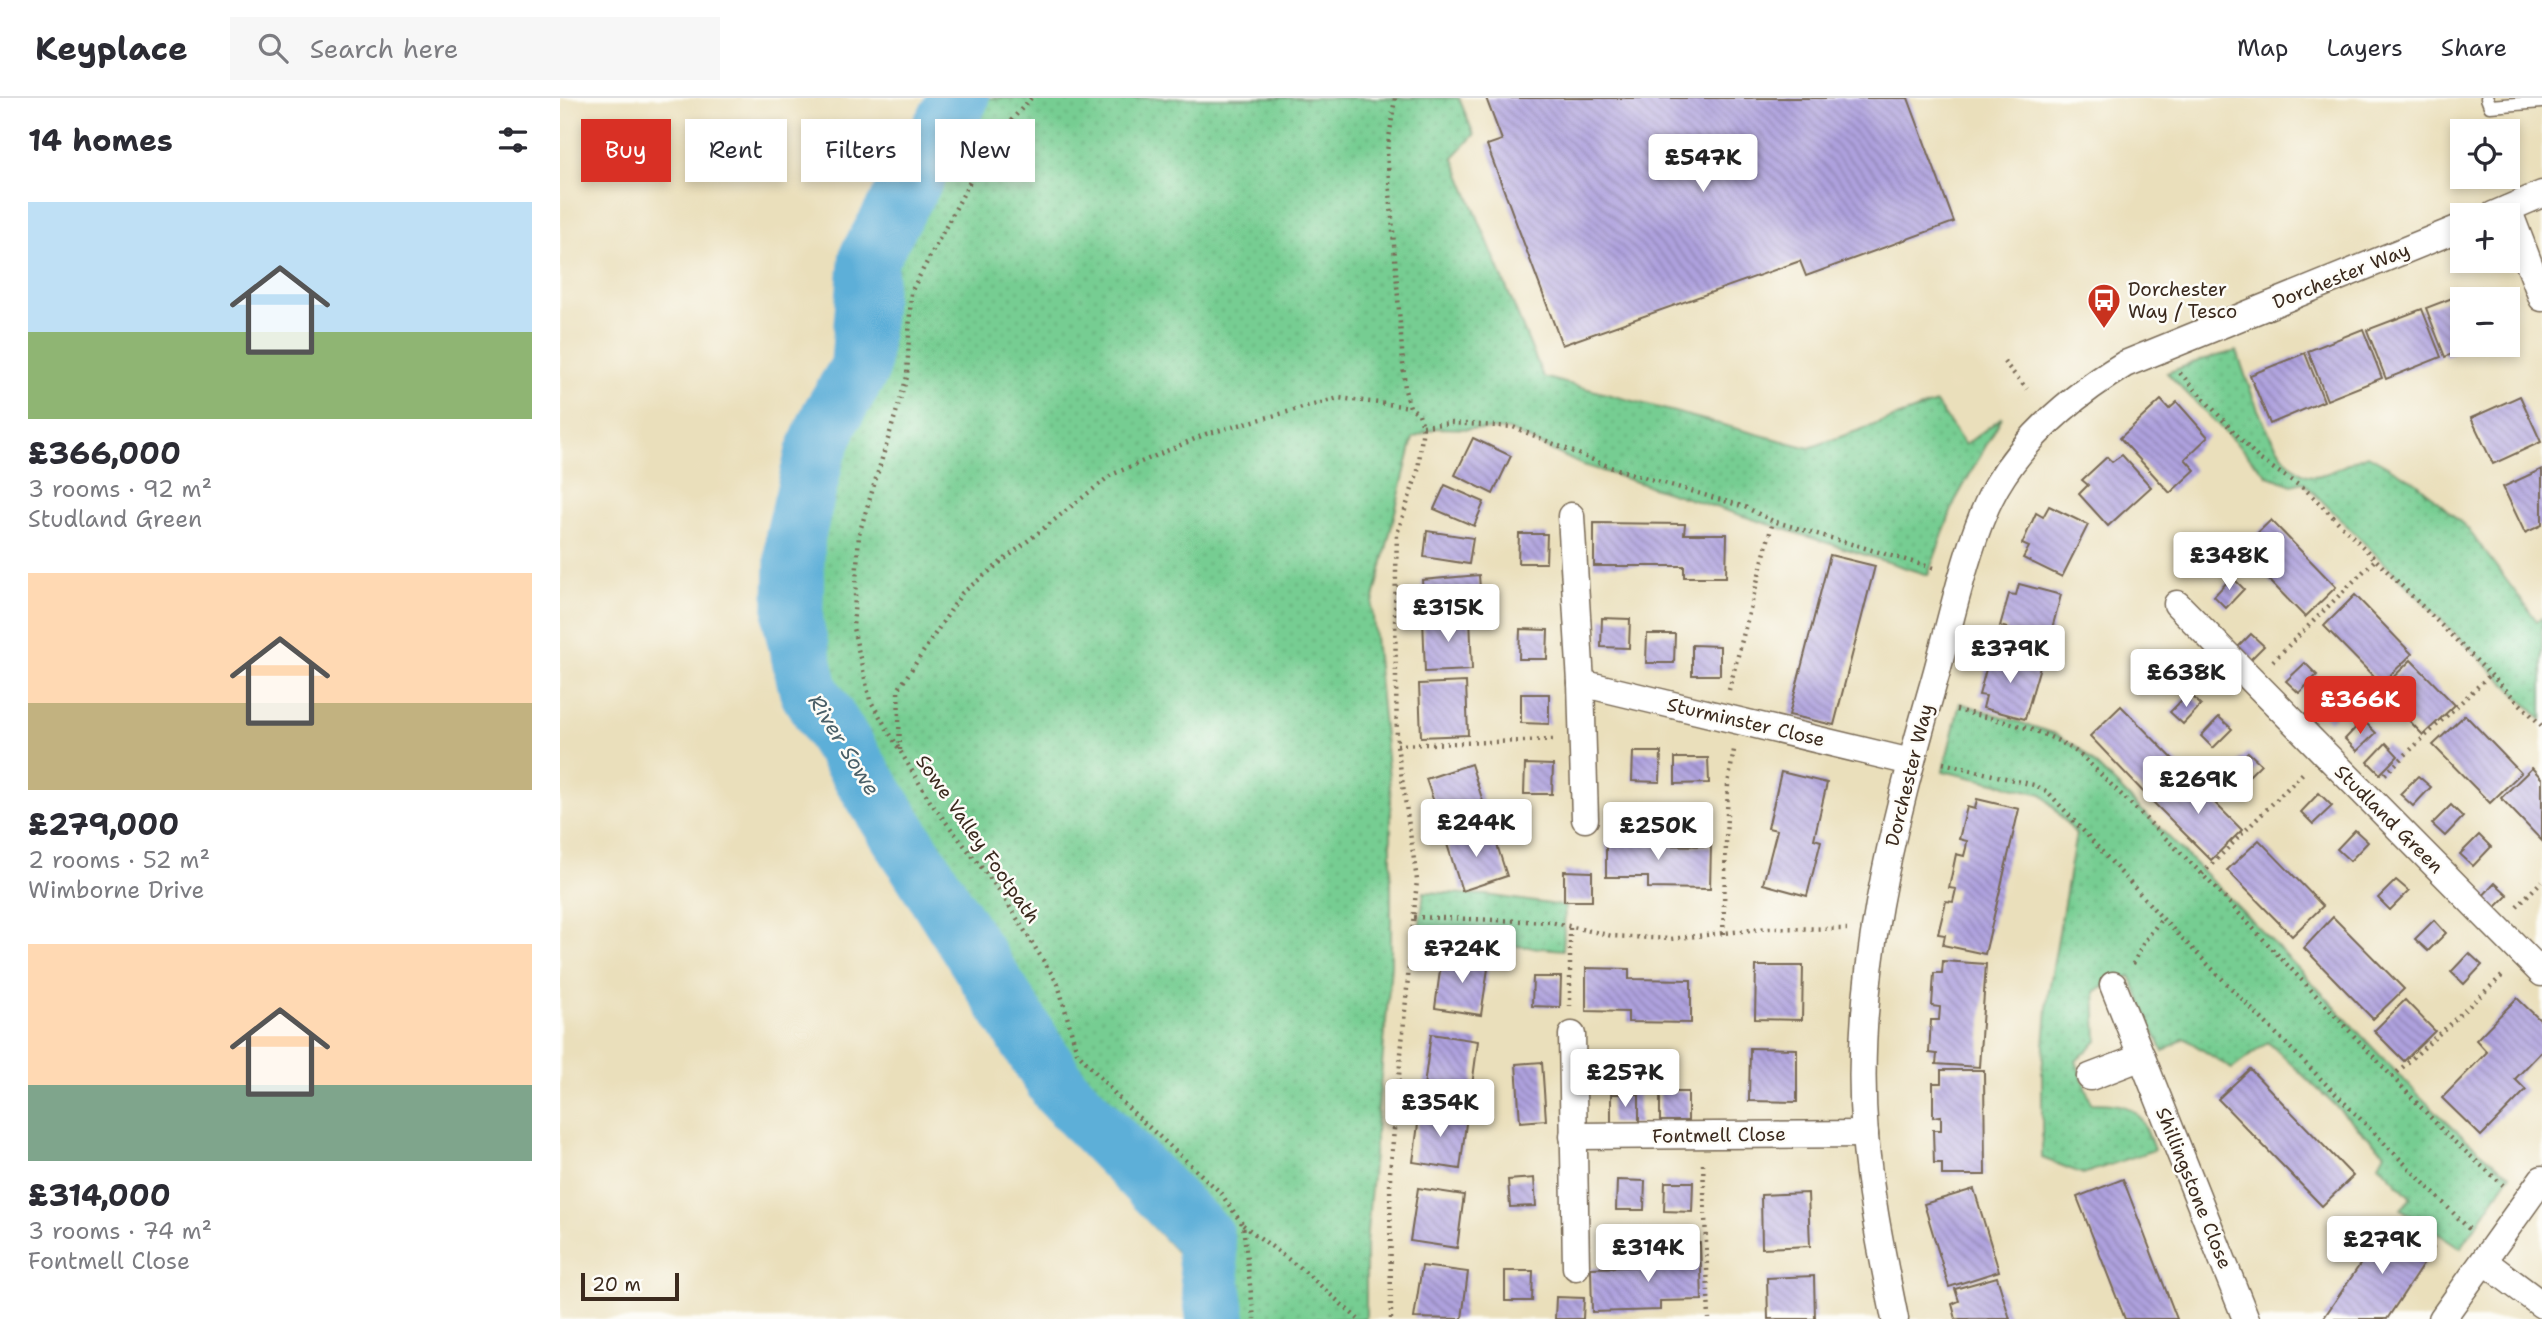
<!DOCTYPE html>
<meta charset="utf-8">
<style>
body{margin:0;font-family:"Shantell Sans",sans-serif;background:#f7f7f7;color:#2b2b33;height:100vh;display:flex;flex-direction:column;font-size:26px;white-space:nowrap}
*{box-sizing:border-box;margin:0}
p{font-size:23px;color:#7c7c81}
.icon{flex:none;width:38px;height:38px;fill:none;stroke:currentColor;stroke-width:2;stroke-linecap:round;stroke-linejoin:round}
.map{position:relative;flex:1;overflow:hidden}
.panel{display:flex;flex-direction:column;background:#fff;width:560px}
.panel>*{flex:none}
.hud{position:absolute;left:21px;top:21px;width:665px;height:63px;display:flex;gap:14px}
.tools{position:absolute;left:1890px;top:21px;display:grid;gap:14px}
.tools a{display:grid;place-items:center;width:70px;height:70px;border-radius:0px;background:#fff;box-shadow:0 4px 10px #0003;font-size:35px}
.scale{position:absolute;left:21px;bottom:18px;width:98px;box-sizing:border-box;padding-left:7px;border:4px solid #3b2a1e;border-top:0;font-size:19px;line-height:24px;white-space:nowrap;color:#3b2a1e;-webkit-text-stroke:5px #fdfcf7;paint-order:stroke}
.price{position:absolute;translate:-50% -60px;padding:0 16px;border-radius:7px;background:#fff;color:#222;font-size:23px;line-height:46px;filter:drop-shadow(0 2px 4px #0008)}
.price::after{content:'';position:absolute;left:50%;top:42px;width:21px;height:16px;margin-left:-10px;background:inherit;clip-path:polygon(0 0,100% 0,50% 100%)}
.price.current{background:#d93025;color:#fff}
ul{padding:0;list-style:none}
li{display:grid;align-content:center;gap:14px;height:371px;padding:0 28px}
li span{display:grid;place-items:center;height:217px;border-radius:0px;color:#555}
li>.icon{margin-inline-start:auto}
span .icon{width:126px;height:126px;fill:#fffc;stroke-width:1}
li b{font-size:30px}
h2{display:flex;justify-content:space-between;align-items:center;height:84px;padding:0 28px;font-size:30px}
.pill{padding:0 24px;border-radius:0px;background:#fff;box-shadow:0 4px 10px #0003;font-size:24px;line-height:63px}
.pill.current{background:#d93025;color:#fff}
header{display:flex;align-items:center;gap:42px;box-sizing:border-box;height:98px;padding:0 35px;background:#fff;border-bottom:2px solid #e1e1e2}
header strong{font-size:33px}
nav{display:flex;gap:38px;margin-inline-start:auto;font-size:24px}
.search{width:490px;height:63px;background:#f7f7f7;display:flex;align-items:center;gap:18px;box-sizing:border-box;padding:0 24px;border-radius:0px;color:#7c7c81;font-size:26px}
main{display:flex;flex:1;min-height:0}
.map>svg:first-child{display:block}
.grass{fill:url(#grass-dots);stroke:#587c58;stroke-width:2}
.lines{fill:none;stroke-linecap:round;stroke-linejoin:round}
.river{stroke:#5dafd8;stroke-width:60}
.building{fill:url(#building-back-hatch)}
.service-casing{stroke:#786955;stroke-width:15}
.minor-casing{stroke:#786955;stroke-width:29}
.path{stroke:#786955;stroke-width:4.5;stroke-dasharray:2 5;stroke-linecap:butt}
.service{stroke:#fff;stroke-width:12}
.minor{stroke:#fff;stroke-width:26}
.labels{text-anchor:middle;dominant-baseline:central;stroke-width:5;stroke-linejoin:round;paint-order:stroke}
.street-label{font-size:19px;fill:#3b2a1e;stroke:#fdfcf7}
.poi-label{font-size:19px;fill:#3b2a1e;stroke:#fdfcf7;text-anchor:start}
.water-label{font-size:21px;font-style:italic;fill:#495f68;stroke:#fdfcf7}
</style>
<header>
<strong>Keyplace</strong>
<div class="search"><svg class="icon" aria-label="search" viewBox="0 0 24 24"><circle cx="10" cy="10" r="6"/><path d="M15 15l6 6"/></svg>Search here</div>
<nav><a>Map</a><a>Layers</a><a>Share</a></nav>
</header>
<main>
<section class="panel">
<h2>14 homes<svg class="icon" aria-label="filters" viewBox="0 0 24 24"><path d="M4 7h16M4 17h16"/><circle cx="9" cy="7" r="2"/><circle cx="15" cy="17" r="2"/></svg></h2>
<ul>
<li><span style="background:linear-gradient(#bfe0f5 60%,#8fb573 0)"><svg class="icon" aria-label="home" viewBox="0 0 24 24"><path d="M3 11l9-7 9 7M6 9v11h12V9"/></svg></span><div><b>£366,000</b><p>3 rooms · 92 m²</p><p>Studland Green</p></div></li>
<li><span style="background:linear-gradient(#ffd9b3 60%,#c2b280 0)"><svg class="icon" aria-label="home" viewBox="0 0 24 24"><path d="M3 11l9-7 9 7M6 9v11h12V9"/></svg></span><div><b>£279,000</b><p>2 rooms · 52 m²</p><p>Wimborne Drive</p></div></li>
<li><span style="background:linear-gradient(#ffd9b3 65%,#7fa58c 0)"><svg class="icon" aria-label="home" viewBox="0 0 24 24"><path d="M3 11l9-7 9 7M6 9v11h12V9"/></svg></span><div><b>£314,000</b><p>3 rooms · 74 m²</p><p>Fontmell Close</p></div></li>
</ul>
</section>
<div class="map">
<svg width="1982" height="1221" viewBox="0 0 1982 1221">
<defs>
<pattern id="grass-dots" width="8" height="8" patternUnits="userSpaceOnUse" patternTransform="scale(1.75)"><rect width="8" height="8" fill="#76cd92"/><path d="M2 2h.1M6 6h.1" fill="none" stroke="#67b07d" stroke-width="1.8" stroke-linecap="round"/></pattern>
<pattern id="building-back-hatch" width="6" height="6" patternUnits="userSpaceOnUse" patternTransform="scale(1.75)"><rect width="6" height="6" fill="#aea1de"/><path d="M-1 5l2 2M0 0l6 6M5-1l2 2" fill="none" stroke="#8f83b3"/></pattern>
</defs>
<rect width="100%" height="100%" fill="#fdfcf7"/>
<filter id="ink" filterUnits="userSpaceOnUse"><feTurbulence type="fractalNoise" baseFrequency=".0143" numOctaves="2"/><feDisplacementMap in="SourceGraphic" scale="14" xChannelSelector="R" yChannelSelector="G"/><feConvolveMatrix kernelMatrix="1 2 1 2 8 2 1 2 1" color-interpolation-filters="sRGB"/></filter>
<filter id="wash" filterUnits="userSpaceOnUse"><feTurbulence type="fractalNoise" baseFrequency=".00686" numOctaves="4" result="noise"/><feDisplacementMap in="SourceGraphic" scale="28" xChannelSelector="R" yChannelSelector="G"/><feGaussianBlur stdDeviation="1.57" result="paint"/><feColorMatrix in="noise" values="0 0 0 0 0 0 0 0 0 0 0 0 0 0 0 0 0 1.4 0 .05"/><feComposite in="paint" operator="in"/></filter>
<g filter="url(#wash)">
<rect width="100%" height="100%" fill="#eadfbb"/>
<g class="grass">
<path d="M 380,0 L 899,0 L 914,37 L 893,59 L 983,279 L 1249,350 L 1376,305 L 1405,347 L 1442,319 L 1395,403 L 1368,477 L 1020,366 L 949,332 L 876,330 L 853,340 L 812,509 L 831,700 L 831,867 L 806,1145 L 806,1221 L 638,1221 L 629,1167 L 528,1059 L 236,613 L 215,548 L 217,413 L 250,319 L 284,263 L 278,216 L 305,140 Z"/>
<path d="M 1677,253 C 1687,284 1716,377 1753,378 C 1769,378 1792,362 1808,357 L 1857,385 L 1907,430 L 1977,523 L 1982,520 L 1982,622 L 1743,384 L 1732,387 L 1708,378 L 1607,275 L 1641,262 Z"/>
<path d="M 1400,605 L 1496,636 L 1519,650 C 1600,730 1680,810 1759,892 C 1819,956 1879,1024 1950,1077 L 1901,1150 L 1841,1111 L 1851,1100 L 1819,1066 L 1825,1055 L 1708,944 L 1672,971 L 1624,940 L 1603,954 L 1570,878 L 1535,893 L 1537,943 L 1516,963 L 1531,1005 C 1575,1005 1580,1012 1594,1052 L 1523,1076 L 1482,1060 L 1482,974 L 1488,898 L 1516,736 L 1482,696 L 1383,673 Z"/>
<path d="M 864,794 L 926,797 L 1005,808 L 1003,852 L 858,839 Z"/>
</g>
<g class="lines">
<path class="river" d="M 399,0 L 309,159 L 300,270 L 271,318 L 255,356 L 235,439 L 233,525 L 249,593 L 501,993 L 644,1139 L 656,1221"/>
</g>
<g id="blocks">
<g class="building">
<path d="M 926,0 L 1348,0 L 1394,124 L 1246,178 L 1240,163 L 1002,247 L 927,47 L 942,42 Z"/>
<path d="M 1921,189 L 1926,201 L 1902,201 L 1902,247 L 1914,247 L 1885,259 L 1866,210 Z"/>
<path d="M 1862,211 L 1881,259 L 1826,281 L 1807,232 Z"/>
<path d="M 1803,231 L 1822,280 L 1767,302 L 1748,253 Z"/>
<path d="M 1745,255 L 1764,303 L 1710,326 L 1690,277 Z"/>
<path d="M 1960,298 L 1981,344 L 1933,366 L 1911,320 Z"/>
<path d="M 1601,302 L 1609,311 L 1617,304 L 1648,339 L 1625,361 L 1635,372 L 1610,395 L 1560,340 Z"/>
<path d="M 913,340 L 951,358 L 933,396 L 895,377 Z"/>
<path d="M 1562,357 L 1591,389 L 1548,428 L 1519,396 L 1528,387 L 1522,382 L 1547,359 L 1552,364 Z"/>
<path d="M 1982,371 L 1982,427 L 1965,435 L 1943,389 Z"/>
<path d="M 885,387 L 924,404 L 914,428 L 874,411 Z"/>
<path d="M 1489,408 L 1528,427 L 1502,479 L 1463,460 L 1469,449 L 1462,446 L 1476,415 L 1483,419 Z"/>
<path d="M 1711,422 L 1776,489 L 1745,519 L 1680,452 Z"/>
<path d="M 1034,425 L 1125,426 L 1124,436 L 1167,436 L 1166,479 L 1124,479 L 1124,468 L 1034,468 Z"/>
<path d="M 867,433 L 913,440 L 909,466 L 864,459 Z"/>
<path d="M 959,436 L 987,436 L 986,465 L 958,465 Z"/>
<path d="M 1270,457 L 1315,468 L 1274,627 L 1229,617 Z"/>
<path d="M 919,477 L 921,505 L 864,510 L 862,482 Z"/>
<path d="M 1672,479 L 1684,491 L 1666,510 L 1654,498 Z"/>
<path d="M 1459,486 L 1501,497 L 1486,553 L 1444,542 L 1447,530 L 1440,528 L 1449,496 L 1456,497 Z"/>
<path d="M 1795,497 L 1852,556 L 1821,586 L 1764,528 Z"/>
<path d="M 910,518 L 912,572 L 865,574 L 863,520 Z"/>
<path d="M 1042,520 L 1070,521 L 1069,550 L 1041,549 Z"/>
<path d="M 960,531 L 988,532 L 987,561 L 959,561 Z"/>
<path d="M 1087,536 L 1115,536 L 1114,565 L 1086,565 Z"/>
<path d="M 1691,536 L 1704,548 L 1685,567 L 1673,554 Z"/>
<path d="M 1132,547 L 1160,548 L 1160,577 L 1132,577 Z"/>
<path d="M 1439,554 L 1481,565 L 1465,621 L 1423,610 L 1426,598 L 1419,597 L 1428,564 L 1435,566 Z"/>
<path d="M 1851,562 L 1895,607 L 1863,637 L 1820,592 Z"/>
<path d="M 1745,565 L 1757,577 L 1739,595 L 1726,583 Z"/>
<path d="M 906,584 L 908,637 L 861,639 L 859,586 Z"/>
<path d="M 1776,593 L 1788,604 L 1770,623 L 1757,611 Z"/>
<path d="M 1629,595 L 1641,607 L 1623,626 L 1610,614 Z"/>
<path d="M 961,596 L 989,596 L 989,626 L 961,625 Z"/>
<path d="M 1561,608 L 1622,670 L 1590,701 L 1530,638 Z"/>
<path d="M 1905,617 L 1961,675 L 1930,705 L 1873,647 Z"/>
<path d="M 1659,619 L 1672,631 L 1653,650 L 1641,638 Z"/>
<path d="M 1803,622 L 1816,635 L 1797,653 L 1785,641 Z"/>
<path d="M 1826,645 L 1838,658 L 1820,676 L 1808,664 Z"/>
<path d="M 1073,654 L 1101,654 L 1100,684 L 1072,683 Z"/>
<path d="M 1688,654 L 1701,666 L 1682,685 L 1670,672 Z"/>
<path d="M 1115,660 L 1148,660 L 1149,685 L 1115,686 Z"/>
<path d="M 911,666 L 927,716 L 883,731 L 866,681 Z"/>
<path d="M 965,666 L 993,667 L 992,696 L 964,696 Z"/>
<path d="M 1972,670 L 1982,681 L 1982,743 L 1941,700 Z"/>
<path d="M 1221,674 L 1267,685 L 1254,741 L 1261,743 L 1247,798 L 1203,786 L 1217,732 L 1208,730 Z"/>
<path d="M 1624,674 L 1682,732 L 1651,762 L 1593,704 Z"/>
<path d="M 1858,678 L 1871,689 L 1853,708 L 1840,696 Z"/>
<path d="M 1759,695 L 1772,708 L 1753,726 L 1741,714 Z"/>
<path d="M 1417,701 L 1459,711 L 1425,856 L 1383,847 L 1385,837 L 1378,836 L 1386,803 L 1393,804 L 1396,791 L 1389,790 L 1396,756 L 1404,758 L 1406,750 L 1407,743 L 1399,741 L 1407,709 L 1415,711 Z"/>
<path d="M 1891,707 L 1903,719 L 1885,738 L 1872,726 Z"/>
<path d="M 931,728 L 947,778 L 902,793 L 886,743 Z"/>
<path d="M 1795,732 L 1808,744 L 1790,763 L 1777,751 Z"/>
<path d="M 1046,736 L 1088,737 L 1088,747 L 1151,748 L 1150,791 L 1088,790 L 1088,779 L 1046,779 Z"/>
<path d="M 1919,737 L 1931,749 L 1913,768 L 1900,756 Z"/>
<path d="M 1699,742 L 1763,808 L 1732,838 L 1667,772 Z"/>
<path d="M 1004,773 L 1032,774 L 1032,803 L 1004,803 Z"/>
<path d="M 1836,782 L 1849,793 L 1830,812 L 1818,800 Z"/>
<path d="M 1935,785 L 1948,797 L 1929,816 L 1917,804 Z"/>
<path d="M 1773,819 L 1844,891 L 1813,921 L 1744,850 Z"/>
<path d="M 1874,822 L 1886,835 L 1868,853 L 1855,841 Z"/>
<path d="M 1909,855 L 1922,867 L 1904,886 L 1891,874 Z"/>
<path d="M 882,858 L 929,864 L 921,917 L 875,910 Z"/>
<path d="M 1383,863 L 1426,866 L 1419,969 L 1376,966 L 1377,956 L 1369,955 L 1371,922 L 1379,922 L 1380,909 L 1372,908 L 1374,875 L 1382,875 Z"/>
<path d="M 1196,868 L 1243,868 L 1242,922 L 1195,921 Z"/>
<path d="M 1026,870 L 1069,871 L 1069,881 L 1131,882 L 1131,925 L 1068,924 L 1068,914 L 1026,913 Z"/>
<path d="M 973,879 L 1001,879 L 1000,909 L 972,908 Z"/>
<path d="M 1957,900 L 1982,924 L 1982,953 L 1955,981 L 1966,992 L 1921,1038 L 1882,1000 L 1927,954 L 1916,942 Z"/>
<path d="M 1845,902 L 1875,933 L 1844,963 L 1814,933 Z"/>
<path d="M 871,936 L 918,943 L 911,995 L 864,988 Z"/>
<path d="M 1190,950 L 1237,951 L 1237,1004 L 1189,1003 Z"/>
<path d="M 982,964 L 986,1022 L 960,1024 L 956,966 Z"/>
<path d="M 1690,971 L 1793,1078 L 1762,1108 L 1658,1001 Z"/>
<path d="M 1381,972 L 1424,972 L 1425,1077 L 1382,1077 L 1382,1065 L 1374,1065 L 1373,1032 L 1381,1032 L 1381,1018 L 1373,1019 L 1373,985 L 1381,985 Z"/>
<rect x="1100" y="994" width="28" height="29"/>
<path d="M 1051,996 L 1079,996 L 1079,1026 L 1051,1025 Z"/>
<path d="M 860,1011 L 907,1018 L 900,1071 L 853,1064 Z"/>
<path d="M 974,1080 L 976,1108 L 950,1109 L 948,1082 Z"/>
<path d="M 1563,1081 L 1573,1107 L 1617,1221 L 1565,1221 L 1538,1152 L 1517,1099 Z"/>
<path d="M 1057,1082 L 1085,1083 L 1084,1112 L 1056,1112 Z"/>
<path d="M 1105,1084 L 1133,1084 L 1132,1114 L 1104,1113 Z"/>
<path d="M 858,1090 L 904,1097 L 897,1150 L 850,1143 Z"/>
<path d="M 1414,1091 L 1439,1173 L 1389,1189 L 1364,1106 Z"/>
<path d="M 1248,1095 L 1250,1148 L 1202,1150 L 1201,1097 Z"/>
<path d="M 1831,1121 L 1874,1150 L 1827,1221 L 1763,1221 Z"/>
<path d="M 1140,1145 L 1142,1202 L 1100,1203 L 1100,1212 L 1032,1214 L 1031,1170 L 1099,1168 L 1099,1161 L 1121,1161 L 1120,1146 Z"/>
<path d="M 862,1168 L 908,1174 L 902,1221 L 854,1220 Z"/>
<path d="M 945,1173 L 973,1173 L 972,1203 L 945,1203 Z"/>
<path d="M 1254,1178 L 1255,1221 L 1208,1221 L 1207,1180 Z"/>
<path d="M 1437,1179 L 1450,1221 L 1396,1221 L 1392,1206 L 1399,1203 L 1395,1191 Z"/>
<path d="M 996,1199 L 1024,1200 L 1023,1221 L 995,1221 Z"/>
</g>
</g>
</g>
<g filter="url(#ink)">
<use href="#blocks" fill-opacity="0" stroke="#786955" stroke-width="2"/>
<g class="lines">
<defs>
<path id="service" d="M 1927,0 L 1930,8 L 1982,4"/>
<g id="minor">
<path d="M 1948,111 L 1982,200"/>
<path d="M 1933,117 L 1982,96"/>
<path d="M 1011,418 L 1021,585 L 1025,721"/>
<path d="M 1617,506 L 1982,875"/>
<path d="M 1021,585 L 1351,664"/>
<path d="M 1553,887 L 1686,1221"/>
<path d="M 1012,937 L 1016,1169"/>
<path d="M 1530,979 L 1582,959"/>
<path d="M 1013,1038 L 1305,1036"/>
<path d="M 1925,1164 L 1982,1207"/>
<path d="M 1335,1221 C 1323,1160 1310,1100 1305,1038 C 1292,882 1332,729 1375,580 C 1391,524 1408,438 1436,389 C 1467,336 1514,297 1565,266 L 1902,129"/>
<path d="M 1882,1221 L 1982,1081"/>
</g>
</defs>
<use href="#service" class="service-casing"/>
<use href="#minor" class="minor-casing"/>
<g class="path">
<path d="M 471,0 L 429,48 L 351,194 L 347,279 L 299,436 L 293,530 L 310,602 L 371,705 L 439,792 L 498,886 L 517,954 L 566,1008 L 660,1094 L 683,1127 L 694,1221"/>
<path d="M 1444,264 L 1467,291"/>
<path d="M 1620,275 L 1699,361 L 1746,392 L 1982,628"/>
<path d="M 863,328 L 891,325 L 953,329 L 1050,369 L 1185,409 L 1213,423 L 1373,470"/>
<path d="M 1713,563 L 1816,461"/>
<path d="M 1169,592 L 1213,423"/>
<path d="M 1396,612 C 1440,623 1486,630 1522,658 L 1642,776 L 1888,1038 L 1943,1087"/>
<path d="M 837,647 L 994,642"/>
<path d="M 340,652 L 338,592 L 402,495 L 551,377 L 646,336 L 779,300 L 850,309"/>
<path d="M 1383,665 L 1474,687 L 1488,694 L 1602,820 L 1911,1133"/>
<path d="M 1825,676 L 1931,576"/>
<path d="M 1642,776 L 1743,675"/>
<path d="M 1957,808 L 1982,783"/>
<path d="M 854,819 L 991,824 L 1052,838 L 1110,841 L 1209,830 L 1287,831"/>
<path d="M 1010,830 L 1010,908"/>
<path d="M 1163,836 L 1168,686 L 1174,652"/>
<path d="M 1573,866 L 1584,844 L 1602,820"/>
<path d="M 1832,979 L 1943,877"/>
<path d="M 1143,1066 L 1149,1221"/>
<path d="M 683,1127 L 744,1173 L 798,1221"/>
<path d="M 831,1221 L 830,1075 L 857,782 L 837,647 L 835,514 L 837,436 L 858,373 L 863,328 L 859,316 L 850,309 L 845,292 L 827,54 L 835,0"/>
</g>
<use href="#service" class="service"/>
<use href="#minor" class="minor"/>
</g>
</g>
<defs>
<symbol id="bus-pin" viewBox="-11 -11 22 30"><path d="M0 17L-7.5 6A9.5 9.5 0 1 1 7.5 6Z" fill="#c8321e" stroke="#fdfcf7"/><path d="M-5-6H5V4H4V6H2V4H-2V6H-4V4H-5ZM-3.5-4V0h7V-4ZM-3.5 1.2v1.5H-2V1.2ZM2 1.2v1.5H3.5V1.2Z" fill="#fff"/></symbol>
</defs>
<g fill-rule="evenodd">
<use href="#bus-pin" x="1525" y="183" width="38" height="52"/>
</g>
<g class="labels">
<g class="street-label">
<text transform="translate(1781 178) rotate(-22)">Dorchester Way</text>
<text transform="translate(1186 624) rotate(13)">Sturminster Close</text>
<text transform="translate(1349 677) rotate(-76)">Dorchester Way</text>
<text transform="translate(1829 721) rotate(45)">Studland Green</text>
<text transform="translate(418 741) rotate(55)">Sowe Valley Footpath</text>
<text transform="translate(1159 1037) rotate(-1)">Fontmell Close</text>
<text transform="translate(1634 1090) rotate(68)">Shillingstone Close</text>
</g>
<g class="poi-label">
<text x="1568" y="191">Dorchester<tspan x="1568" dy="22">Way / Tesco</tspan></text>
</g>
<g class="water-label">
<text transform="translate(284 647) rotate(58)">River Sowe</text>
</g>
</g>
</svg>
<div class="tools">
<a><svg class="icon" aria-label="locate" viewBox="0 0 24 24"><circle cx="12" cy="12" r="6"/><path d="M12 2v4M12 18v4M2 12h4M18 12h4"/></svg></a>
<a>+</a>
<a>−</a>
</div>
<div class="scale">20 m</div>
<b class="price" style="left:1143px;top:96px">£547K</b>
<b class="price" style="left:1669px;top:494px">£348K</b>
<b class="price" style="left:888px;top:546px">£315K</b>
<b class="price" style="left:1450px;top:587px">£379K</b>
<b class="price" style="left:1626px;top:611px">£638K</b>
<b class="price current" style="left:1800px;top:638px">£366K</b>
<b class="price" style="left:1638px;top:718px">£269K</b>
<b class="price" style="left:916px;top:761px">£244K</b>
<b class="price" style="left:1098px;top:764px">£250K</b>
<b class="price" style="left:902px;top:887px">£724K</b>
<b class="price" style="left:1065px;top:1011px">£257K</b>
<b class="price" style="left:880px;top:1041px">£354K</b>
<b class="price" style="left:1822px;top:1178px">£279K</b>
<b class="price" style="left:1088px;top:1186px">£314K</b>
<div class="hud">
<a class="pill current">Buy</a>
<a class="pill">Rent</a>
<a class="pill">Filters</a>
<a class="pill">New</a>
</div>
</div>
</main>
